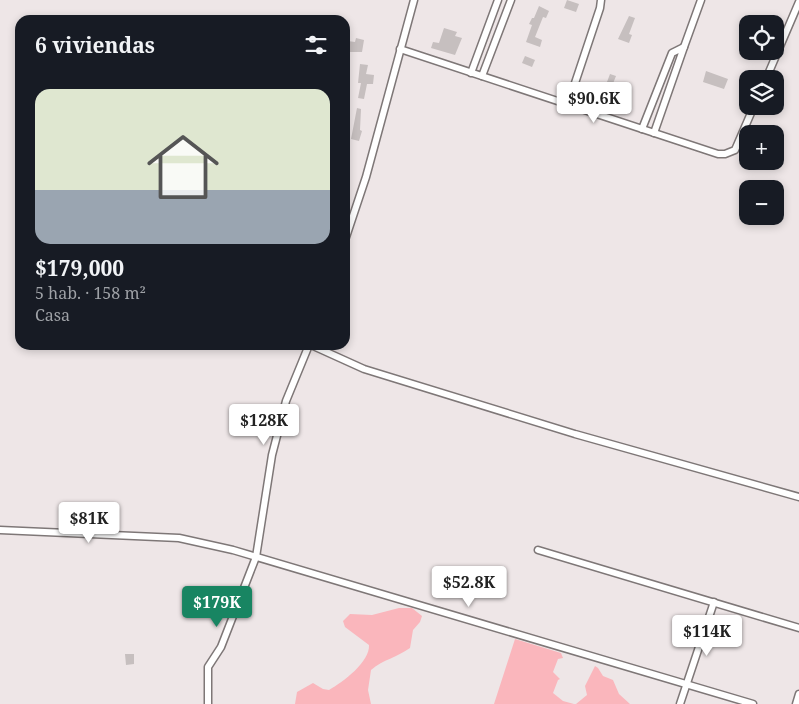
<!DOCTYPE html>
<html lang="es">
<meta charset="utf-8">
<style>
body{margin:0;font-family:"Noto Serif",serif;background:#20242c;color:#f1f3f6;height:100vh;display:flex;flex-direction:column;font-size:19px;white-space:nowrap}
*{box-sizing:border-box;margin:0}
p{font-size:16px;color:#9ea1a6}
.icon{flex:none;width:28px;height:28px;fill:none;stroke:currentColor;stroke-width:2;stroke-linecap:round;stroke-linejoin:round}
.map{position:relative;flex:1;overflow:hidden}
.side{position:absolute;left:15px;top:15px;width:335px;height:335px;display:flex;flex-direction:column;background:#171b24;border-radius:15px;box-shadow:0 2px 8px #0003}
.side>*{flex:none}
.buttons{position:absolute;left:739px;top:15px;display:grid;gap:10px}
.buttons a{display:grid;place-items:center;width:45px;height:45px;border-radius:10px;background:#171b24;box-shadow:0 2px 8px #0003;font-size:25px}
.price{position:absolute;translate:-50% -42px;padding:0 11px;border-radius:5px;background:#fff;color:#222;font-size:16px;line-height:32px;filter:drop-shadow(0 1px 2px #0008)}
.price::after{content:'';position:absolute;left:50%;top:30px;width:15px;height:11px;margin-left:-8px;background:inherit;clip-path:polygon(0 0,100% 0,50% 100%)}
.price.current{background:#188562;color:#fff}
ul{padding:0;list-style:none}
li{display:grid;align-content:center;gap:10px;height:265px;padding:0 20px}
li span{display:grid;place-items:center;height:155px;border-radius:15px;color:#555}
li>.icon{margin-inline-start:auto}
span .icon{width:90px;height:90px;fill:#fffc;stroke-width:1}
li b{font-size:21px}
h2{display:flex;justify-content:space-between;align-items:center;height:60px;padding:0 20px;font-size:21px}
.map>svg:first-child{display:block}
.green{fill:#fab6bc}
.building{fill:#c6bfbf}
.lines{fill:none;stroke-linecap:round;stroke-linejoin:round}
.minor-casing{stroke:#7e7777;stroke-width:9}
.minor{stroke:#fff;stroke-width:6}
</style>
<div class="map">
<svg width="799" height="704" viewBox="0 0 799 704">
<rect width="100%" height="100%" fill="#eee6e7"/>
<g class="green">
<path d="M 399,608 L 412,608 L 422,616 L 420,622 L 413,630 L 410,648 C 396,658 384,659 371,670 L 368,690 L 371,704 L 295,704 L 297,692 L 313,683 L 323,689 L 329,690 C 343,682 370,662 369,645 L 345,627 L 343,621 L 350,614 L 372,615 Z"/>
<path d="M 515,639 L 561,653 L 563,658 L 558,659 L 553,672 L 560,679 L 558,680 L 553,693 L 563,701 L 574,704 L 494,704 Z"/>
<path d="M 595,666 L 598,668 L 603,676 L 613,680 L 619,694 L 630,704 L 576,704 L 587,695 L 585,686 Z"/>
</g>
<g class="building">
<path d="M 567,0 L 579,4 L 576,12 L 564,8 Z"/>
<path d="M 539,6 L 549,11 L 546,18 L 543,17 L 535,37 L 542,40 L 540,47 L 526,42 L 532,25 L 529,24 L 532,18 L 534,18 Z"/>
<path d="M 629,16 L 635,18 L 629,34 L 632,35 L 629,43 L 618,39 Z"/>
<path d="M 444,28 L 457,32 L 455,36 L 462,38 L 455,55 L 431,48 L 433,42 L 439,43 Z"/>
<path d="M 356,38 L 364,40 L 362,52 L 347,52 L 348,41 L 355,42 Z"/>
<path d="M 525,56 L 535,60 L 532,67 L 522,63 Z"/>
<path d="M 360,64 L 368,65 L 366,74 L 374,75 L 373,84 L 367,84 L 364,99 L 358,98 L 361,83 L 358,83 Z"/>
<path d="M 706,71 L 728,79 L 724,89 L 703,82 Z"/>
<path d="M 610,74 L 616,76 L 610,91 L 604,90 Z"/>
<path d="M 357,108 L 361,109 L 360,130 L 362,131 L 359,141 L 351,139 Z"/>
<path d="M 125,654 L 134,654 L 134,664 L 126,665 Z"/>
</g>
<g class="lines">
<defs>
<g id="minor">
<path d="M 684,47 L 701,0"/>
<path d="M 400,49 L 718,154 L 725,154 L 735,150 L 754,106"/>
<path d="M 471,73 L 498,0"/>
<path d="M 482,76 L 511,0"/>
<path d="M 766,79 L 799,2"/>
<path d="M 568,104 L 600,8 L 601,0"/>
<path d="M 642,129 L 672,53 L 684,47 L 654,133"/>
<path d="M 345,240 L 366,177 L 414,0"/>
<path d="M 311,345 L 364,369 L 575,434 L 799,497"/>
<path d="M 0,530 L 179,538 L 233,550 L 753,704"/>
<path d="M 538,550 L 799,628"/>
<path d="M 208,704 L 208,667 L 221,647 L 256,557 L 272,455 L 286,401 L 309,345"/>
<path d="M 680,704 L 714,602"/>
<path d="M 796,704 L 799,694"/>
</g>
</defs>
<use href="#minor" class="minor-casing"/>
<use href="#minor" class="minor"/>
</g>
</svg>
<div class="buttons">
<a><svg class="icon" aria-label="locate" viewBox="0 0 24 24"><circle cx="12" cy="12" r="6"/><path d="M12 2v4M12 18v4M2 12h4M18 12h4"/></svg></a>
<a><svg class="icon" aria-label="layers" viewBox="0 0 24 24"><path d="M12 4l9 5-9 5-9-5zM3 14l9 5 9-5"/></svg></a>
<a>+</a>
<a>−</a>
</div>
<b class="price" style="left:594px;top:124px">$90.6K</b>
<b class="price" style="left:264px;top:446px">$128K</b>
<b class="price" style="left:89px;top:544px">$81K</b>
<b class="price" style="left:469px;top:608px">$52.8K</b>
<b class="price current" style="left:217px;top:628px">$179K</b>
<b class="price" style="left:707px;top:657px">$114K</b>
<section class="side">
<h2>6 viviendas<svg class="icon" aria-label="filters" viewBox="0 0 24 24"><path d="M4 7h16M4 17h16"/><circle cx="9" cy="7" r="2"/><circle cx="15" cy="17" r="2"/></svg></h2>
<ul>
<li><span style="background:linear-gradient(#dfe7d0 65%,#9aa5b1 0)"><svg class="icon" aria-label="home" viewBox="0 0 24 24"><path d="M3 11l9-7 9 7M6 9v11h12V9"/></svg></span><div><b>$179,000</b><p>5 hab. · 158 m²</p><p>Casa</p></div></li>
</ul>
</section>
</div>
